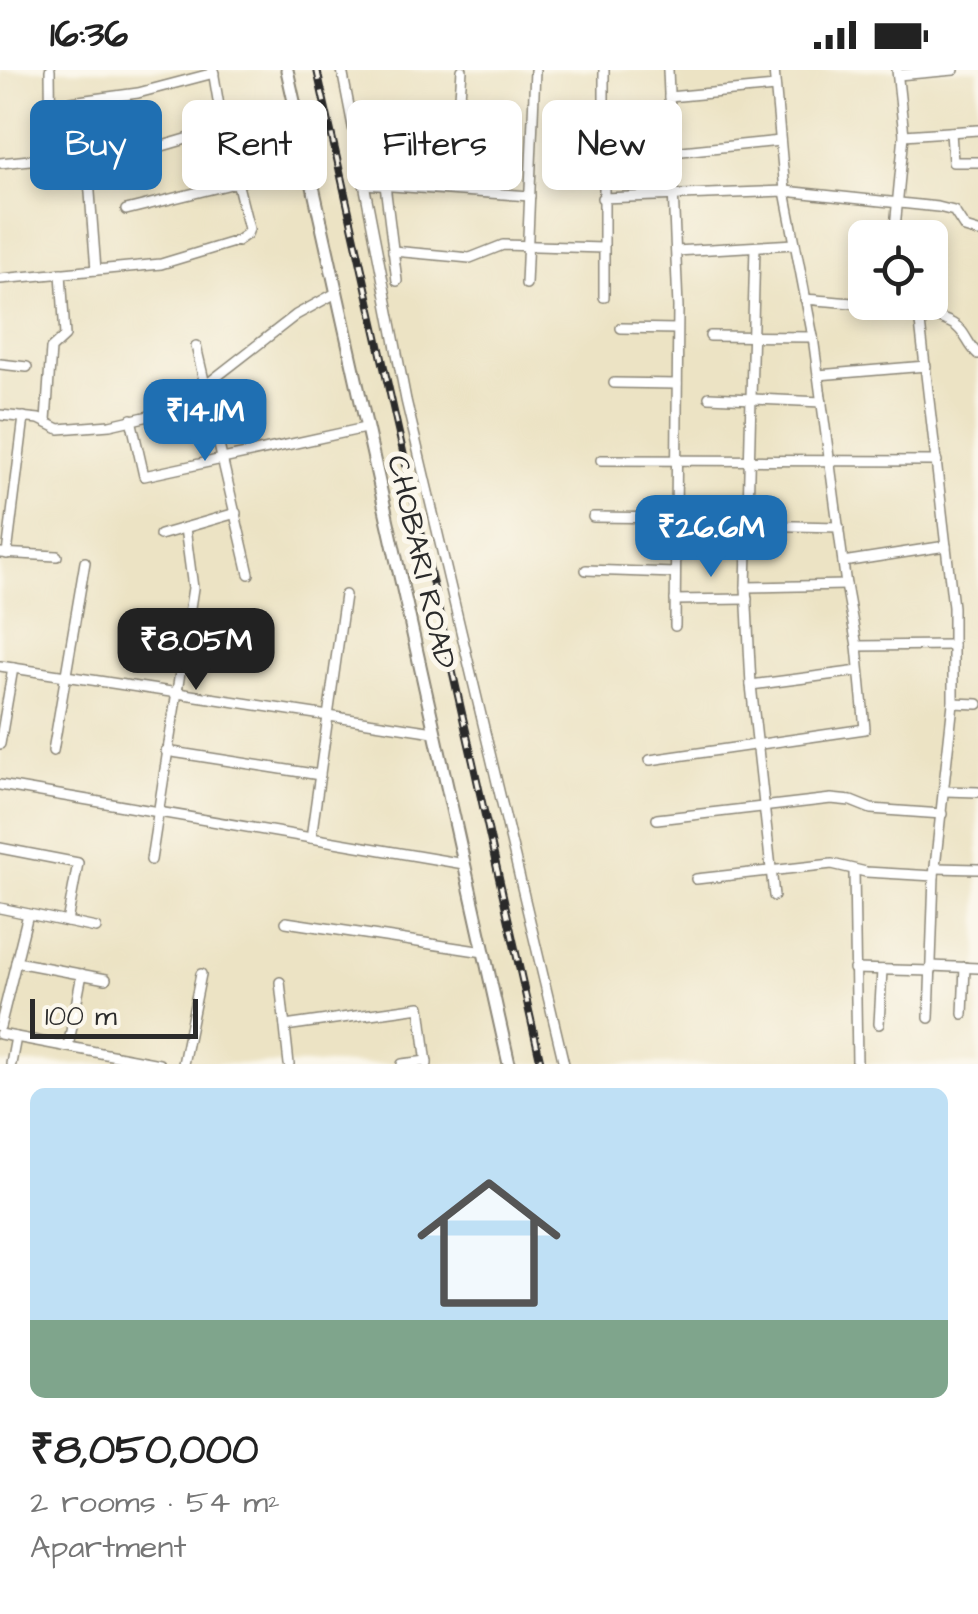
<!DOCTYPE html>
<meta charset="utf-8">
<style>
body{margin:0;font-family:"Architects Daughter",sans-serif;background:#f6f6f6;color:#222;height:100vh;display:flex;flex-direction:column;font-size:38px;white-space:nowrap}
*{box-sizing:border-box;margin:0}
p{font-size:32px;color:#767676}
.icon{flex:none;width:55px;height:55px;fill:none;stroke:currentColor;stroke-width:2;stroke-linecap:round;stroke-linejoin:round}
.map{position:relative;height:994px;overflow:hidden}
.sheet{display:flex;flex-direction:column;background:#fff;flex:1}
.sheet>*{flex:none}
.banner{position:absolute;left:30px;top:30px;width:920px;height:90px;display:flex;gap:20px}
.fabs{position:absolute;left:848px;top:150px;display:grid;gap:20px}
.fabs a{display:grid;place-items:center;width:100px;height:100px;border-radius:15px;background:#fff;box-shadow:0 5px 15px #0003;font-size:50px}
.scale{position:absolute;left:30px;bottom:25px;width:168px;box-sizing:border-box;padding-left:10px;border:5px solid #2b2b2b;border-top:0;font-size:28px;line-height:35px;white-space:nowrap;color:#2b2b2b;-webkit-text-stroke:8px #fbf7ec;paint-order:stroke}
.price{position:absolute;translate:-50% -85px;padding:0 22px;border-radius:20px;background:#1f6fb2;color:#fff;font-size:32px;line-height:65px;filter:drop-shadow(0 2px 5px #0008)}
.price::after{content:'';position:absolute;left:50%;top:60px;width:30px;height:22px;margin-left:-15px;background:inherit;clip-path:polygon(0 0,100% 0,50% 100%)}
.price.selected{background:#222;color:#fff}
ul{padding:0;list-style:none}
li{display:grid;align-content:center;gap:20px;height:530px;padding:0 30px}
li span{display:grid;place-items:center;height:310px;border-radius:15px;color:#555}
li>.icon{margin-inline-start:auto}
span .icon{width:180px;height:180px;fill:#fffc;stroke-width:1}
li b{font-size:42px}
.pill{padding:0 35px;border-radius:15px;background:#fff;box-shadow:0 5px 15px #0003;font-size:35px;line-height:90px}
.pill.selected{background:#1f6fb2;color:#fff}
.status{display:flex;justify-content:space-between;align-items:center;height:70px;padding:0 50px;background:#fff;direction:ltr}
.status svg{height:28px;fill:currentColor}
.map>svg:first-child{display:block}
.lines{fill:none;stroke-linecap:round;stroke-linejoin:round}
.minor-casing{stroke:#8c8778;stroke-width:12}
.tertiary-casing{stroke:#8c8778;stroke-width:15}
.minor{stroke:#fff;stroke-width:9}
.tertiary{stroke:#fff;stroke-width:11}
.rail-casing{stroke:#2b2b2b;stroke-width:8}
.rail{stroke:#fbf7ec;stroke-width:4;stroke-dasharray:11;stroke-linecap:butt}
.labels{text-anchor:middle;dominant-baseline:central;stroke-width:10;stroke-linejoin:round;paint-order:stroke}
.street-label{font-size:30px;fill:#2b2b2b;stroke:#fbf7ec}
</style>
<div class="status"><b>16:36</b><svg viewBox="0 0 49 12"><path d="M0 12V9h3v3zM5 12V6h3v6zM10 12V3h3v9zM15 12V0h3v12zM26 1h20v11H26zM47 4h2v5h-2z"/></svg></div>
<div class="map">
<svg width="978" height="994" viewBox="0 0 978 994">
<rect width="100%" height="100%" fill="#fbf7ec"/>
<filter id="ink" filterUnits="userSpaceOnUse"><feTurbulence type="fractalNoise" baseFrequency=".01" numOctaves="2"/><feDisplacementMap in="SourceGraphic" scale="20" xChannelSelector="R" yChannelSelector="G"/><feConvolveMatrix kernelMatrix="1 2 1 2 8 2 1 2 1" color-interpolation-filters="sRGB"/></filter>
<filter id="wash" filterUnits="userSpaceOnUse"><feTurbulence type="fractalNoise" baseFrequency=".0048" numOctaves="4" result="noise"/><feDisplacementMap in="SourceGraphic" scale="40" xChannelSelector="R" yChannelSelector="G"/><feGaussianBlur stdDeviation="2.25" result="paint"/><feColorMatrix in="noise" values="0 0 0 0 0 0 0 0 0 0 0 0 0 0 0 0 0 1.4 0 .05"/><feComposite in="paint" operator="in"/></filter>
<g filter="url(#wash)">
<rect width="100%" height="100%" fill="#ece3c4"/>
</g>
<g filter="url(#ink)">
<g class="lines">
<defs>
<g id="minor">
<path d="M 50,0 L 51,88"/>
<path d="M 342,0 L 406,330 L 564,994"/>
<path d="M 604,0 L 604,227"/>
<path d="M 668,0 L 678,237 L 675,556"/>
<path d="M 898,5 L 954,0"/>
<path d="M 669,27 L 775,17"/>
<path d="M 49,35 L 138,23 L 214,3"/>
<path d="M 951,62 L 953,92 L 978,92"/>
<path d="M 904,65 L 978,60"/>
<path d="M 672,82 L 780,71"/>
<path d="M 87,84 L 96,200"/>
<path d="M 0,93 L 159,77 L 224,58 L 296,43"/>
<path d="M 364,114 L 530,126"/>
<path d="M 385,115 L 397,211"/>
<path d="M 453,120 L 462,0"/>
<path d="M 602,128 L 785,121 L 938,137 L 954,141 L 965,158 L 978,162"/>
<path d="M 126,140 L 308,95"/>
<path d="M 894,168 L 904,65 L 897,0"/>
<path d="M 755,177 L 746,517 L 751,615 L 774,826"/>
<path d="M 393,181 L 470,188 L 503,175 L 603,178"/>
<path d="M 676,181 L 795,174"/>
<path d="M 0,209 L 161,194 L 237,171 L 247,164 L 249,159 L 221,48 L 213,0"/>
<path d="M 526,214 L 535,0"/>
<path d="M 805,229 C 845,233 920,236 953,254 C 966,261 967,275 978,284"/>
<path d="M 919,244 L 953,537 L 953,633 L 934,806 L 929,948"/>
<path d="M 621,258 L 677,259"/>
<path d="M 710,266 L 813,267"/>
<path d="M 196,276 L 249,504"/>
<path d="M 0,294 L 27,297"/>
<path d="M 818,305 L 926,296"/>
<path d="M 614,313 L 677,314"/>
<path d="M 206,315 L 296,245 L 336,223"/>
<path d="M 709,327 L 822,332"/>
<path d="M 0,345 L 39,349 L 59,359 L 110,355 L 210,332"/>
<path d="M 131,349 L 144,406 L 365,358"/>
<path d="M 46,351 L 51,279 L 65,266 L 61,203"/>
<path d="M 601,390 L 937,391"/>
<path d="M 593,447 L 676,448"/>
<path d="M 747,455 L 839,457"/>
<path d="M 160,465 L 236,443"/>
<path d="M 0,483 L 57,486"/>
<path d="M 7,484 L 24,347"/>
<path d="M 843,492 L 946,476"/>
<path d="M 586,500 L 675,503"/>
<path d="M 746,517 L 846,515"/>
<path d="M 675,530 L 747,529"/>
<path d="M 857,576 L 953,575"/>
<path d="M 0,596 L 434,662"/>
<path d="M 751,615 L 859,601"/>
<path d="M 953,633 L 978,634"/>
<path d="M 0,674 L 13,598"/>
<path d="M 53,681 L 85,492"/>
<path d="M 166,681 L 320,705"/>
<path d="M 650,690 L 865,659 L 857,576 L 846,515 L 813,267 L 785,121 L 774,0"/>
<path d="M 0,715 L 464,794"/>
<path d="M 945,721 L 978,722"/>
<path d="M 657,749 L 831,729 L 851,731 L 871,739 L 942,744"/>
<path d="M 311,768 L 345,525"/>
<path d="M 0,778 L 78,793 L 67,852"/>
<path d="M 151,790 L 193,518 L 185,458"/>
<path d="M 935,798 L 978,799"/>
<path d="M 854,800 L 857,994"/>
<path d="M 696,809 L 832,794 L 866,802 L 934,806"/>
<path d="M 0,838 L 96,858"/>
<path d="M 286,852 L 484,882"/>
<path d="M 16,892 L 106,909"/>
<path d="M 931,896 L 978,898"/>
<path d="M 854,899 L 931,901"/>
<path d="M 280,912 L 289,994"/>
<path d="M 963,944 L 965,897"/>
<path d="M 879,954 L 882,900"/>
<path d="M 285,956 L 420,937 L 427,994"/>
<path d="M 0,957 L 28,844"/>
<path d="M 0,964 L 159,994"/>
<path d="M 68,977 L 82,904"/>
<path d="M 11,994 L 16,967"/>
<path d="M 183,994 L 201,904"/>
<path d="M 402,994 L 427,991"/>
</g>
<path id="tertiary" d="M 287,0 L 509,994"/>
</defs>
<use href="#minor" class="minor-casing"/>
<use href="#tertiary" class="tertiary-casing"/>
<use href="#minor" class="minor"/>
<use href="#tertiary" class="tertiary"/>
<defs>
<path id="rail" d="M 317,0 L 541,994"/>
</defs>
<use href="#rail" class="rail-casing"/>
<use href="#rail" class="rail"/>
</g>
</g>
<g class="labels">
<g class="street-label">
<text transform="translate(421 492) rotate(77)">CHOBARI ROAD</text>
</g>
</g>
</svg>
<div class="fabs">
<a><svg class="icon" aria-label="locate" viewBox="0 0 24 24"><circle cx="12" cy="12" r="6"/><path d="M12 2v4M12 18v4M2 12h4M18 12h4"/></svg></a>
</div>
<div class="scale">100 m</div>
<b class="price" style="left:205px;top:394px">₹14.1M</b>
<b class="price" style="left:711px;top:510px">₹26.6M</b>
<b class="price selected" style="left:196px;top:623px">₹8.05M</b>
<div class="banner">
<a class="pill selected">Buy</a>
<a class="pill">Rent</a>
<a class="pill">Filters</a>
<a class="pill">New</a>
</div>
</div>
<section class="sheet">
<ul>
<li><span style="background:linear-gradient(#bfe0f5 75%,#7fa58c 0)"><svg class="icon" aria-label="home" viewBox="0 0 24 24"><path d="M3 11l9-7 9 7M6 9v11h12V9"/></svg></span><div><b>₹8,050,000</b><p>2 rooms · 54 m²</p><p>Apartment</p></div></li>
</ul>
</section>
